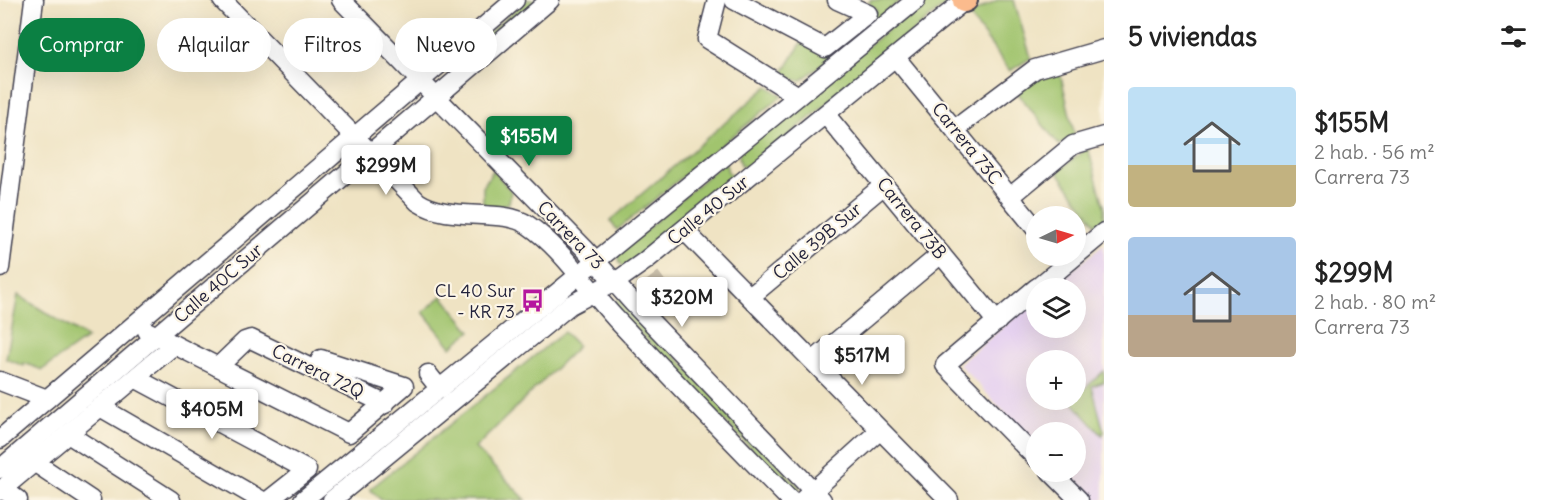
<!DOCTYPE html>
<html lang="es">
<meta charset="utf-8">
<style>
body{margin:0;font-family:Delius,sans-serif;background:#f6f6f6;color:#222;height:100vh;display:flex;flex-direction:column;font-size:22px;white-space:nowrap}
*{box-sizing:border-box;margin:0}
p{font-size:20px;color:#767676}
.icon{flex:none;width:33px;height:33px;fill:none;stroke:currentColor;stroke-width:2;stroke-linecap:round;stroke-linejoin:round}
.map{position:relative;flex:1;overflow:hidden}
.side{display:flex;flex-direction:column;background:#fff;width:450px}
.side>*{flex:none}
.banner{position:absolute;left:18px;top:18px;width:570px;height:54px;display:flex;gap:12px}
.needle{width:39px;rotate:85deg}
.tools{position:absolute;left:1026px;top:206px;display:grid;gap:12px}
.tools a{display:grid;place-items:center;width:60px;height:60px;border-radius:50%;background:#fff;box-shadow:0 6px 24px #0002;font-size:30px}
.price{position:absolute;translate:-50% -51px;padding:0 14px;border-radius:6px;background:#fff;color:#222;font-size:20px;line-height:39px;filter:drop-shadow(0 2px 3px #0008)}
.price::after{content:'';position:absolute;left:50%;top:36px;width:18px;height:14px;margin-left:-9px;background:inherit;clip-path:polygon(0 0,100% 0,50% 100%)}
.price.current{background:#0b8043;color:#fff}
ul{padding:0;list-style:none}
li{display:flex;align-items:center;gap:18px;height:150px;padding:0 24px}
li span{display:grid;place-items:center;flex:none;width:168px;height:120px;border-radius:6px;color:#555}
li>.icon{margin-inline-start:auto}
span .icon{width:72px;height:72px;fill:#fffc;stroke-width:1}
li b{font-size:26px}
h2{display:flex;justify-content:space-between;align-items:center;height:72px;padding:0 24px;font-size:26px}
.tag{padding:0 21px;border-radius:27px;background:#fff;box-shadow:0 6px 24px #0002;font-size:21px;line-height:54px}
.tag.current{background:#0b8043;color:#fff}
main{display:flex;flex:1;min-height:0}
.map>svg:first-child{display:block}
.built{fill:#e6d2f0;fill-rule:evenodd}
.green{fill:#a1c46e;stroke:#627354;stroke-width:1.5}
.lines{fill:none;stroke-linecap:round;stroke-linejoin:round}
.minor-tunnel{stroke:#c6bca8;stroke-width:18;stroke-dasharray:18 9;stroke-linecap:butt}
.minor-casing{stroke:#413f4f;stroke-width:21}
.major-casing{stroke:#413f4f;stroke-width:26}
.minor{stroke:#fff;stroke-width:18}
.major{stroke:#fbbb8d;stroke-width:22}
.labels{text-anchor:middle;dominant-baseline:central;stroke-width:4.5;stroke-linejoin:round;paint-order:stroke}
.street-label{font-size:18px;fill:#22223b;stroke:#fcf5e5}
.poi-label{font-size:18px;fill:#22223b;stroke:#fcf5e5;text-anchor:end}
</style>
<main>
<div class="map">
<svg width="1104" height="500" viewBox="0 0 1104 500">
<rect width="100%" height="100%" fill="#fcf5e5"/>
<filter id="ink" filterUnits="userSpaceOnUse"><feTurbulence type="fractalNoise" baseFrequency=".0167" numOctaves="2"/><feDisplacementMap in="SourceGraphic" scale="12" xChannelSelector="R" yChannelSelector="G"/><feConvolveMatrix kernelMatrix="1 2 1 2 8 2 1 2 1" color-interpolation-filters="sRGB"/></filter>
<filter id="wash" filterUnits="userSpaceOnUse"><feTurbulence type="fractalNoise" baseFrequency=".008" numOctaves="4" result="noise"/><feDisplacementMap in="SourceGraphic" scale="24" xChannelSelector="R" yChannelSelector="G"/><feGaussianBlur stdDeviation="1.35" result="paint"/><feColorMatrix in="noise" values="0 0 0 0 0 0 0 0 0 0 0 0 0 0 0 0 0 1.4 0 .05"/><feComposite in="paint" operator="in"/></filter>
<g filter="url(#wash)">
<rect width="100%" height="100%" fill="#efe3c3"/>
<path class="built" d="M 1104,244 L 1104,500 L 1088,500 L 1060,471 L 1076,471 L 1076,432 L 1036,432 L 1036,446 L 959,364 L 1036,300 L 1036,327 L 1076,327 L 1076,288 L 1051,288 ZM 1036,360 L 1076,360 L 1076,399 L 1036,399 Z"/>
<g class="green">
<path d="M 527,0 L 538,0 L 449,75 L 444,70 Z"/>
<path d="M 870,0 L 901,0 L 802,80 L 795,80 L 782,74 L 802,42 L 824,53 L 877,10 L 869,3 Z"/>
<path d="M 924,0 L 951,0 L 753,165 L 747,168 L 741,165 L 739,158 L 740,151 Z"/>
<path d="M 997,0 L 1014,0 L 1031,58 L 1010,71 L 969,15 Z"/>
<path d="M 1059,68 L 1075,137 L 1059,145 L 1016,91 L 1036,75 Z"/>
<path d="M 768,86 L 782,96 L 617,230 L 610,221 Z"/>
<path d="M 1088,148 L 1104,206 L 1104,222 L 1097,226 L 1057,171 Z"/>
<path d="M 725,161 L 728,172 L 738,180 L 624,267 L 620,263 L 618,254 Z"/>
<path d="M 493,170 L 511,191 L 509,203 L 498,208 L 483,206 L 483,187 Z"/>
<path d="M 18,295 L 87,338 L 42,370 L 24,363 L 24,366 L 6,359 Z"/>
<path d="M 442,296 L 471,331 L 451,347 L 423,312 Z"/>
<path d="M 620,297 L 801,489 L 799,491 L 792,491 L 613,305 Z"/>
<path d="M 564,332 L 578,346 L 475,448 L 526,500 L 381,500 L 370,489 Z"/>
<path d="M 1104,371 L 1104,382 L 1092,386 L 1104,432 L 1102,435 L 1071,401 Z"/>
</g>
</g>
<g filter="url(#ink)">
<g class="lines">
<path class="minor-tunnel" d="M 651,277 L 663,293"/>
<defs>
<g id="minor">
<path d="M 222,0 L 418,202 C 450,223 501,207 528,225 C 562,248 588,289 616,319 C 673,380 731,440 790,500"/>
<path d="M 341,0 L 584,248 L 633,303 L 822,500"/>
<path d="M 717,0 L 707,39 L 798,96"/>
<path d="M 734,0 L 825,48 L 868,14 L 837,0"/>
<path d="M 896,58 L 1036,229"/>
<path d="M 826,115 L 997,322"/>
<path d="M 955,129 L 1035,69 L 1104,49"/>
<path d="M 1010,197 L 1073,145 L 1104,136"/>
<path d="M 684,230 L 949,500"/>
<path d="M 0,268 L 34,0"/>
<path d="M 1036,288 L 945,365 L 1036,458"/>
<path d="M 1037,288 L 1104,232"/>
<path d="M 750,297 L 884,185"/>
<path d="M 644,314 L 663,299 L 663,293"/>
<path d="M 147,331 L 349,433 L 404,386 L 321,359 L 315,370"/>
<path d="M 813,361 L 941,254"/>
<path d="M 218,367 L 245,341 L 251,339 L 385,404"/>
<path d="M 428,374 L 440,389"/>
<path d="M 135,378 L 307,470 L 269,500"/>
<path d="M 0,381 L 47,399"/>
<path d="M 100,407 L 261,500"/>
<path d="M 68,434 L 171,500"/>
<path d="M 0,439 L 515,0"/>
<path d="M 34,462 L 91,500"/>
<path d="M 0,469 L 550,0"/>
<path d="M 1050,471 L 1079,500"/>
<path d="M 3,489 L 18,500"/>
<path d="M 0,491 L 174,345"/>
<path d="M 303,500 L 916,0"/>
<path d="M 332,500 L 570,305 L 621,278 L 645,261 L 965,0"/>
<path d="M 803,500 L 880,430"/>
</g>
<path id="major" d="M 964,1 L 966,0"/>
</defs>
<use href="#minor" class="minor-casing"/>
<use href="#major" class="major-casing"/>
<use href="#minor" class="minor"/>
<use href="#major" class="major"/>
</g>
</g>
<defs>
<symbol id="bus-bare" viewBox="-9 -9 18 18"><path d="M-5-6H5V4H4V6H2V4H-2V6H-4V4H-5ZM-3.5-4V0h7V-4ZM-3.5 1.2v1.5H-2V1.2ZM2 1.2v1.5H3.5V1.2Z" fill="#b5179e" stroke="#fcf5e5" stroke-width="2.5" paint-order="stroke"/></symbol>
</defs>
<g fill-rule="evenodd">
<use href="#bus-bare" x="516" y="284" width="33" height="33"/>
</g>
<g class="labels">
<g class="street-label">
<text transform="translate(967 143) rotate(51)">Carrera 73C</text>
<text transform="translate(708 210) rotate(-39)">Calle 40 Sur</text>
<text transform="translate(912 218) rotate(51)">Carrera 73B</text>
<text transform="translate(571 235) rotate(46)">Carrera 73</text>
<text transform="translate(817 241) rotate(-40)">Calle 39B Sur</text>
<text transform="translate(218 283) rotate(-41)">Calle 40C Sur</text>
<text transform="translate(318 371) rotate(26)">Carrera 72Q</text>
</g>
<g class="poi-label">
<text x="515" y="290">CL 40 Sur<tspan x="515" dy="21">- KR 73</tspan></text>
</g>
</g>
</svg>
<div class="tools">
<a><svg class="needle" viewBox="-14 -14 28 28"><path d="M0-13l5 13h-10z" fill="#e53935"/><path d="M0 13l5-13h-10z" fill="#767676"/></svg></a>
<a><svg class="icon" aria-label="layers" viewBox="0 0 24 24"><path d="M12 4l9 5-9 5-9-5zM3 14l9 5 9-5"/></svg></a>
<a>+</a>
<a>−</a>
</div>
<b class="price current" style="left:529px;top:167px">$155M</b>
<b class="price" style="left:386px;top:196px">$299M</b>
<b class="price" style="left:682px;top:328px">$320M</b>
<b class="price" style="left:862px;top:386px">$517M</b>
<b class="price" style="left:212px;top:440px">$405M</b>
<div class="banner">
<a class="tag current">Comprar</a>
<a class="tag">Alquilar</a>
<a class="tag">Filtros</a>
<a class="tag">Nuevo</a>
</div>
</div>
<section class="side">
<h2>5 viviendas<svg class="icon" aria-label="filters" viewBox="0 0 24 24"><path d="M4 7h16M4 17h16"/><circle cx="9" cy="7" r="2"/><circle cx="15" cy="17" r="2"/></svg></h2>
<ul>
<li><span style="background:linear-gradient(#bfe0f5 65%,#c2b280 0)"><svg class="icon" aria-label="home" viewBox="0 0 24 24"><path d="M3 11l9-7 9 7M6 9v11h12V9"/></svg></span><div><b>$155M</b><p>2 hab. · 56 m²</p><p>Carrera 73</p></div></li>
<li><span style="background:linear-gradient(#a9c7e8 65%,#b9a48a 0)"><svg class="icon" aria-label="home" viewBox="0 0 24 24"><path d="M3 11l9-7 9 7M6 9v11h12V9"/></svg></span><div><b>$299M</b><p>2 hab. · 80 m²</p><p>Carrera 73</p></div></li>
</ul>
</section>
</main>
